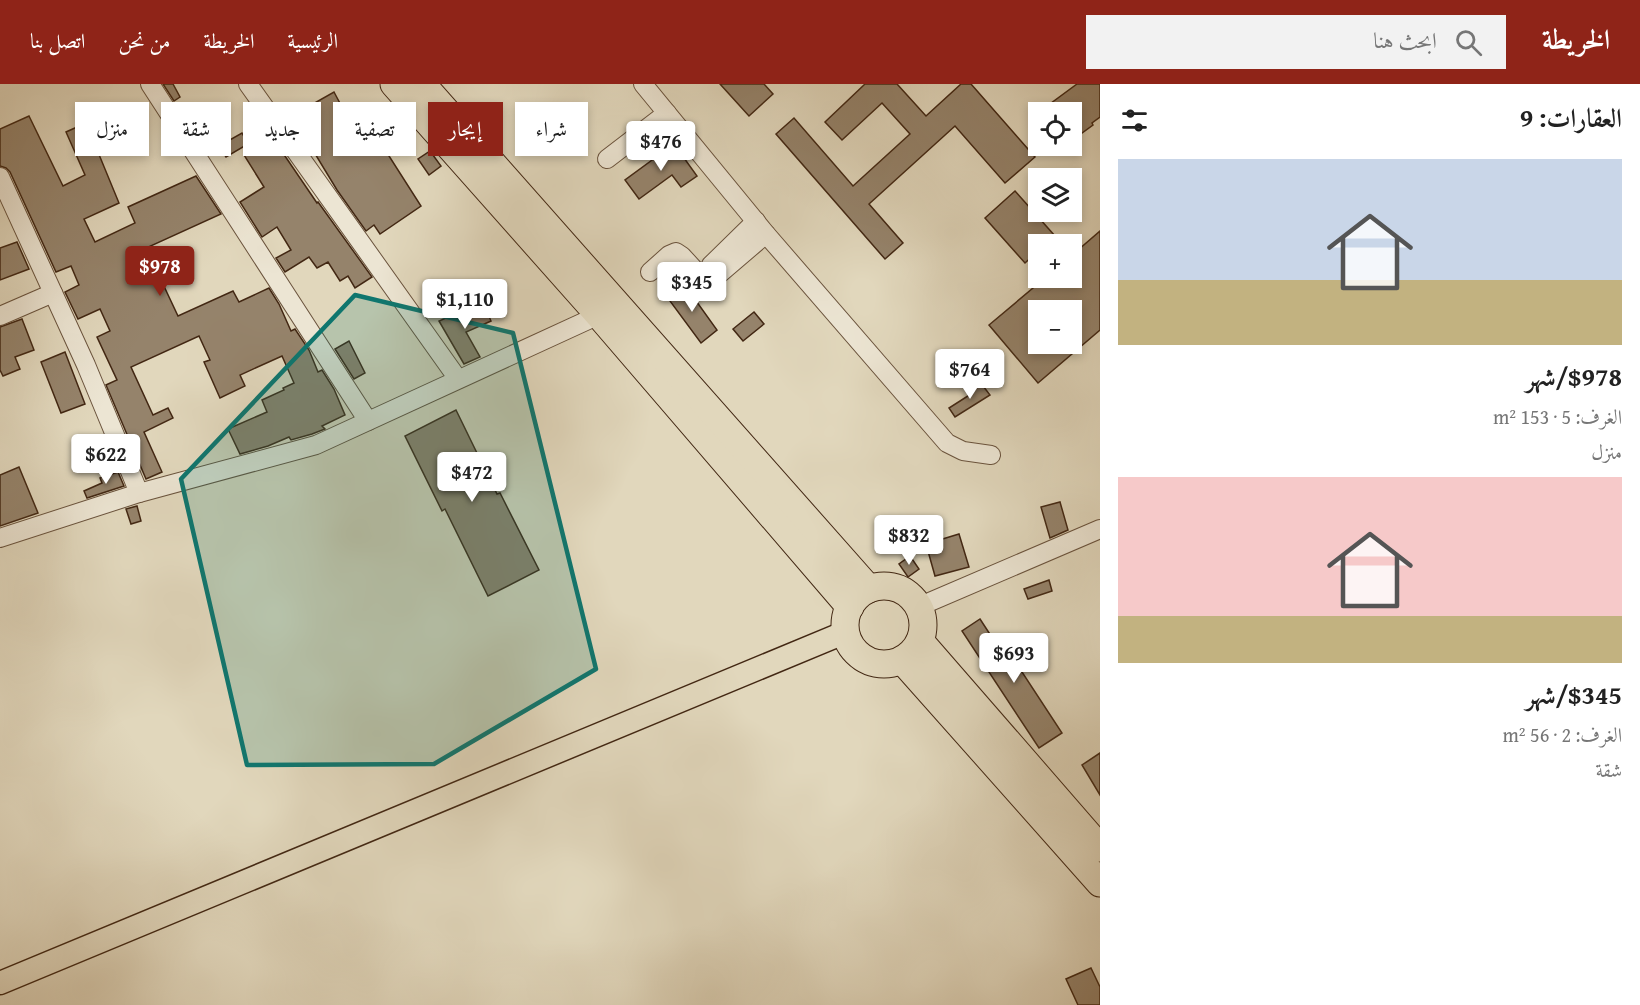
<!DOCTYPE html>
<html lang="ar">
<meta charset="utf-8">
<style>
body{margin:0;font-family:"Gentium Book Plus",Amiri,serif;background:#f2f2f2;color:#222;direction:rtl;height:100vh;display:flex;flex-direction:column;font-size:22px;white-space:nowrap}
*{box-sizing:border-box;margin:0}
p{font-size:20px;color:#767676}
.icon{flex:none;width:33px;height:33px;fill:none;stroke:currentColor;stroke-width:2;stroke-linecap:round;stroke-linejoin:round}
.map{position:relative;flex:1;overflow:hidden;direction:ltr}
.drawer{display:flex;flex-direction:column;background:#fff;width:540px}
.drawer>*{flex:none}
.top-card{position:absolute;left:18px;top:18px;width:570px;height:54px;direction:rtl;display:flex;gap:12px}
.buttons{position:absolute;left:1028px;top:18px;display:grid;gap:12px}
.buttons a{display:grid;place-items:center;width:54px;height:54px;border-radius:0px;background:#fff;box-shadow:0 3px 9px #0003;font-size:30px}
.price{position:absolute;translate:-50% -51px;padding:0 14px;border-radius:6px;background:#fff;color:#222;font-size:20px;line-height:39px;filter:drop-shadow(0 2px 3px #0008)}
.price::after{content:'';position:absolute;left:50%;top:36px;width:18px;height:14px;margin-left:-9px;background:inherit;clip-path:polygon(0 0,100% 0,50% 100%)}
.price.current{background:#8f2418;color:#fff}
ul{padding:0;list-style:none}
li{display:grid;align-content:center;gap:12px;height:318px;padding:0 18px}
li span{display:grid;place-items:center;height:186px;border-radius:0px;color:#555}
li>.icon{margin-inline-start:auto}
span .icon{width:108px;height:108px;fill:#fffc;stroke-width:1}
li b{font-size:26px}
h2{display:flex;justify-content:space-between;align-items:center;height:72px;padding:0 18px;font-size:26px}
.chip{padding:0 21px;border-radius:0px;background:#fff;box-shadow:0 3px 9px #0003;font-size:21px;line-height:54px}
.chip.current{background:#8f2418;color:#fff}
header{display:flex;align-items:center;gap:36px;box-sizing:border-box;height:84px;padding:0 30px;background:#8f2418;color:#fff}
header strong{font-size:28px}
nav{display:flex;gap:33px;margin-inline-start:auto;font-size:21px}
.search{width:420px;height:54px;background:#f2f2f2;display:flex;align-items:center;gap:15px;box-sizing:border-box;padding:0 21px;border-radius:0px;color:#767676;font-size:22px}
main{display:flex;flex:1;min-height:0}
.map>svg:first-child{display:block}
.building{fill:#95836b;stroke:#422713;stroke-width:1.5;fill-rule:evenodd}
.lines{fill:none;stroke-linecap:round;stroke-linejoin:round}
.minor-casing{stroke:#6a533d;stroke-width:20}
.major-casing{stroke:#422713;stroke-width:25}
.highway-casing{stroke:#422713;stroke-width:29}
.minor{stroke:#ece5d3;stroke-width:18}
.major{stroke:#e1d7bc;stroke-width:22}
.highway{stroke:#e1d7bc;stroke-width:27}
.marked{fill:#0f766e;fill-opacity:0.2;stroke:#0f766e;stroke-width:4.5;stroke-linejoin:round}
</style>
<header>
<strong>الخريطة</strong>
<div class="search"><svg class="icon" aria-label="search" viewBox="0 0 24 24"><circle cx="10" cy="10" r="6"/><path d="M15 15l6 6"/></svg>ابحث هنا</div>
<nav><a>الرئيسية</a><a>الخريطة</a><a>من نحن</a><a>اتصل بنا</a></nav>
</header>
<main>
<section class="drawer">
<h2>العقارات: 9<svg class="icon" aria-label="filters" viewBox="0 0 24 24"><path d="M4 7h16M4 17h16"/><circle cx="9" cy="7" r="2"/><circle cx="15" cy="17" r="2"/></svg></h2>
<ul>
<li><span style="background:linear-gradient(#c9d6e8 65%,#c2b280 0)"><svg class="icon" aria-label="home" viewBox="0 0 24 24"><path d="M3 11l9-7 9 7M6 9v11h12V9"/></svg></span><div><b>$978/شهر</b><p>الغرف: 5 · 153 m²</p><p>منزل</p></div></li>
<li><span style="background:linear-gradient(#f6c9c9 75%,#c2b280 0)"><svg class="icon" aria-label="home" viewBox="0 0 24 24"><path d="M3 11l9-7 9 7M6 9v11h12V9"/></svg></span><div><b>$345/شهر</b><p>الغرف: 2 · 56 m²</p><p>شقة</p></div></li>
</ul>
</section>
<div class="map">
<svg width="1100" height="921" viewBox="0 0 1100 921">
<rect width="100%" height="100%" fill="#e1d7bc"/>
<filter id="stains"><feTurbulence type="fractalNoise" baseFrequency=".00333" numOctaves="4"/><feColorMatrix values="0 0 0 0 .2 0 0 0 0 .09 0 0 0 0 .02 0 0 0 .5 -.17"/></filter>
<radialGradient id="worn" r=".72"><stop offset=".6" stop-color="#630" stop-opacity="0"/><stop offset="1" stop-color="#630" stop-opacity=".3"/></radialGradient>
<g class="building">
<path d="M 163,0 L 173,0 L 180,13 L 174,17 Z"/>
<path d="M 720,0 L 764,0 L 773,10 L 749,32 Z"/>
<path d="M 865,0 L 897,0 L 926,32 L 961,0 L 971,0 L 1035,73 L 1005,99 L 955,42 L 869,120 L 903,159 L 885,175 L 776,50 L 794,34 L 853,102 L 910,50 L 882,19 L 842,56 L 825,38 Z"/>
<path d="M 1077,0 L 1100,0 L 1100,33 L 1092,39 L 1093,41 L 1071,57 L 1071,28 L 1039,28 Z"/>
<path d="M 334,8 L 351,40 L 356,37 L 360,43 L 394,24 L 408,49 L 382,61 L 421,122 L 380,150 L 374,141 L 366,147 L 337,106 L 311,63 L 308,65 L 288,34 Z"/>
<path d="M 29,32 L 63,102 L 85,91 L 66,48 L 86,39 L 119,119 L 84,135 L 95,158 L 135,139 L 128,123 L 196,92 L 221,130 L 146,164 L 178,232 L 233,207 L 239,218 L 269,204 L 279,220 L 291,247 L 295,245 L 309,266 L 318,288 L 322,286 L 334,305 L 345,331 L 322,342 L 325,345 L 312,350 L 291,356 L 289,353 L 268,362 L 240,370 L 228,345 L 267,328 L 262,316 L 284,306 L 283,304 L 294,299 L 282,272 L 240,291 L 245,302 L 220,314 L 204,278 L 210,276 L 199,252 L 131,283 L 153,331 L 168,324 L 173,334 L 144,348 L 162,388 L 146,395 L 106,301 L 117,296 L 97,253 L 110,247 L 100,225 L 78,235 L 65,208 L 79,201 L 71,182 L 56,188 L 10,88 L 6,84 L 0,82 L 0,45 Z"/>
<path d="M 567,47 L 575,55 L 560,69 L 552,60 Z"/>
<path d="M 242,49 L 248,60 L 226,73 L 219,62 Z"/>
<path d="M 272,53 L 317,119 L 318,118 L 372,193 L 355,204 L 348,192 L 340,197 L 328,178 L 317,184 L 309,173 L 285,188 L 276,174 L 291,166 L 277,143 L 262,153 L 240,118 L 264,103 L 244,71 Z"/>
<path d="M 674,60 L 697,92 L 681,103 L 672,91 L 639,115 L 625,96 Z"/>
<path d="M 430,67 L 441,82 L 429,91 L 418,75 Z"/>
<path d="M 1015,107 L 1055,152 L 1045,160 L 1038,160 L 1038,167 L 1025,179 L 985,134 Z"/>
<path d="M 1100,147 L 1100,246 L 1038,299 L 989,241 L 1045,194 L 1071,194 L 1071,172 ZM 1038,226 L 1071,226 L 1071,260 L 1038,260 Z"/>
<path d="M 17,158 L 29,185 L 0,196 L 0,164 Z"/>
<path d="M 684,200 L 717,246 L 701,259 L 667,213 Z"/>
<path d="M 483,218 L 491,237 L 466,248 L 480,273 L 464,280 L 439,237 Z"/>
<path d="M 754,228 L 764,240 L 743,257 L 733,245 Z"/>
<path d="M 22,235 L 34,266 L 15,273 L 20,285 L 3,292 L 0,286 L 0,243 Z"/>
<path d="M 349,257 L 365,289 L 354,295 L 335,265 Z"/>
<path d="M 65,268 L 85,320 L 61,329 L 41,278 Z"/>
<path d="M 980,298 L 990,311 L 955,333 L 949,324 L 971,310 L 969,308 Z"/>
<path d="M 456,326 L 497,410 L 500,409 L 539,486 L 488,512 L 445,425 L 442,427 L 405,352 Z"/>
<path d="M 19,383 L 38,429 L 0,442 L 0,391 Z"/>
<path d="M 118,388 L 124,402 L 87,414 L 84,407 L 102,399 L 100,394 Z"/>
<path d="M 1060,418 L 1068,446 L 1050,454 L 1041,423 Z"/>
<path d="M 137,422 L 141,437 L 131,440 L 126,425 Z"/>
<path d="M 959,450 L 969,483 L 935,492 L 926,460 Z"/>
<path d="M 910,472 L 919,485 L 908,493 L 899,480 Z"/>
<path d="M 1049,496 L 1052,507 L 1028,515 L 1024,505 Z"/>
<path d="M 980,535 L 1008,578 L 1031,562 L 1039,573 L 1020,585 L 1062,649 L 1039,664 L 962,547 Z"/>
<path d="M 1100,669 L 1100,711 L 1082,681 Z"/>
<path d="M 1091,884 L 1100,903 L 1100,921 L 1078,921 L 1066,895 Z"/>
</g>
<g class="lines">
<defs>
<g id="minor">
<path d="M 150,0 L 368,337"/>
<path d="M 248,0 L 458,295"/>
<path d="M 643,0 L 766,150 L 947,359 L 963,367 L 991,371"/>
<path d="M 607,75 L 667,29"/>
<path d="M 0,93 L 86,281 L 139,409"/>
<path d="M 650,188 L 669,171 L 676,168 L 682,172 L 704,196"/>
<path d="M 704,196 L 711,181 L 756,137"/>
<path d="M 704,196 L 717,192 L 766,150"/>
<path d="M 0,232 L 53,209"/>
<path d="M 0,454 L 139,409 L 316,361 L 599,231"/>
<path d="M 918,523 L 1100,445"/>
</g>
<path id="major" d="M 0,899 L 846,548"/>
<g id="highway">
<path d="M 394,0 L 599,231 L 850,523"/>
<path d="M 422,0 L 869,505"/>
<circle cx="884" cy="541" r="39"/>
<path d="M 920,557 L 1100,764"/>
<path d="M 902,576 L 1100,799"/>
</g>
</defs>
<use href="#minor" class="minor-casing"/>
<use href="#major" class="major-casing"/>
<use href="#highway" class="highway-casing"/>
<use href="#minor" class="minor"/>
<use href="#major" class="major"/>
<use href="#highway" class="highway"/>
</g>
<path class="marked" d="M 355,211 L 513,249 L 596,585 L 434,680 L 247,681 L 181,395 Z"/>
<rect width="100%" height="100%" filter="url(#stains)"/>
<rect width="100%" height="100%" fill="url(#worn)"/>
</svg>
<div class="buttons">
<a><svg class="icon" aria-label="locate" viewBox="0 0 24 24"><circle cx="12" cy="12" r="6"/><path d="M12 2v4M12 18v4M2 12h4M18 12h4"/></svg></a>
<a><svg class="icon" aria-label="layers" viewBox="0 0 24 24"><path d="M12 4l9 5-9 5-9-5zM3 14l9 5 9-5"/></svg></a>
<a>+</a>
<a>−</a>
</div>
<b class="price" style="left:661px;top:88px">$476</b>
<b class="price current" style="left:160px;top:213px">$978</b>
<b class="price" style="left:692px;top:229px">$345</b>
<b class="price" style="left:465px;top:246px">$1,110</b>
<b class="price" style="left:970px;top:316px">$764</b>
<b class="price" style="left:106px;top:401px">$622</b>
<b class="price" style="left:472px;top:419px">$472</b>
<b class="price" style="left:909px;top:482px">$832</b>
<b class="price" style="left:1014px;top:600px">$693</b>
<div class="top-card">
<a class="chip">شراء</a>
<a class="chip current">إيجار</a>
<a class="chip">تصفية</a>
<a class="chip">جديد</a>
<a class="chip">شقة</a>
<a class="chip">منزل</a>
</div>
</div>
</main>
